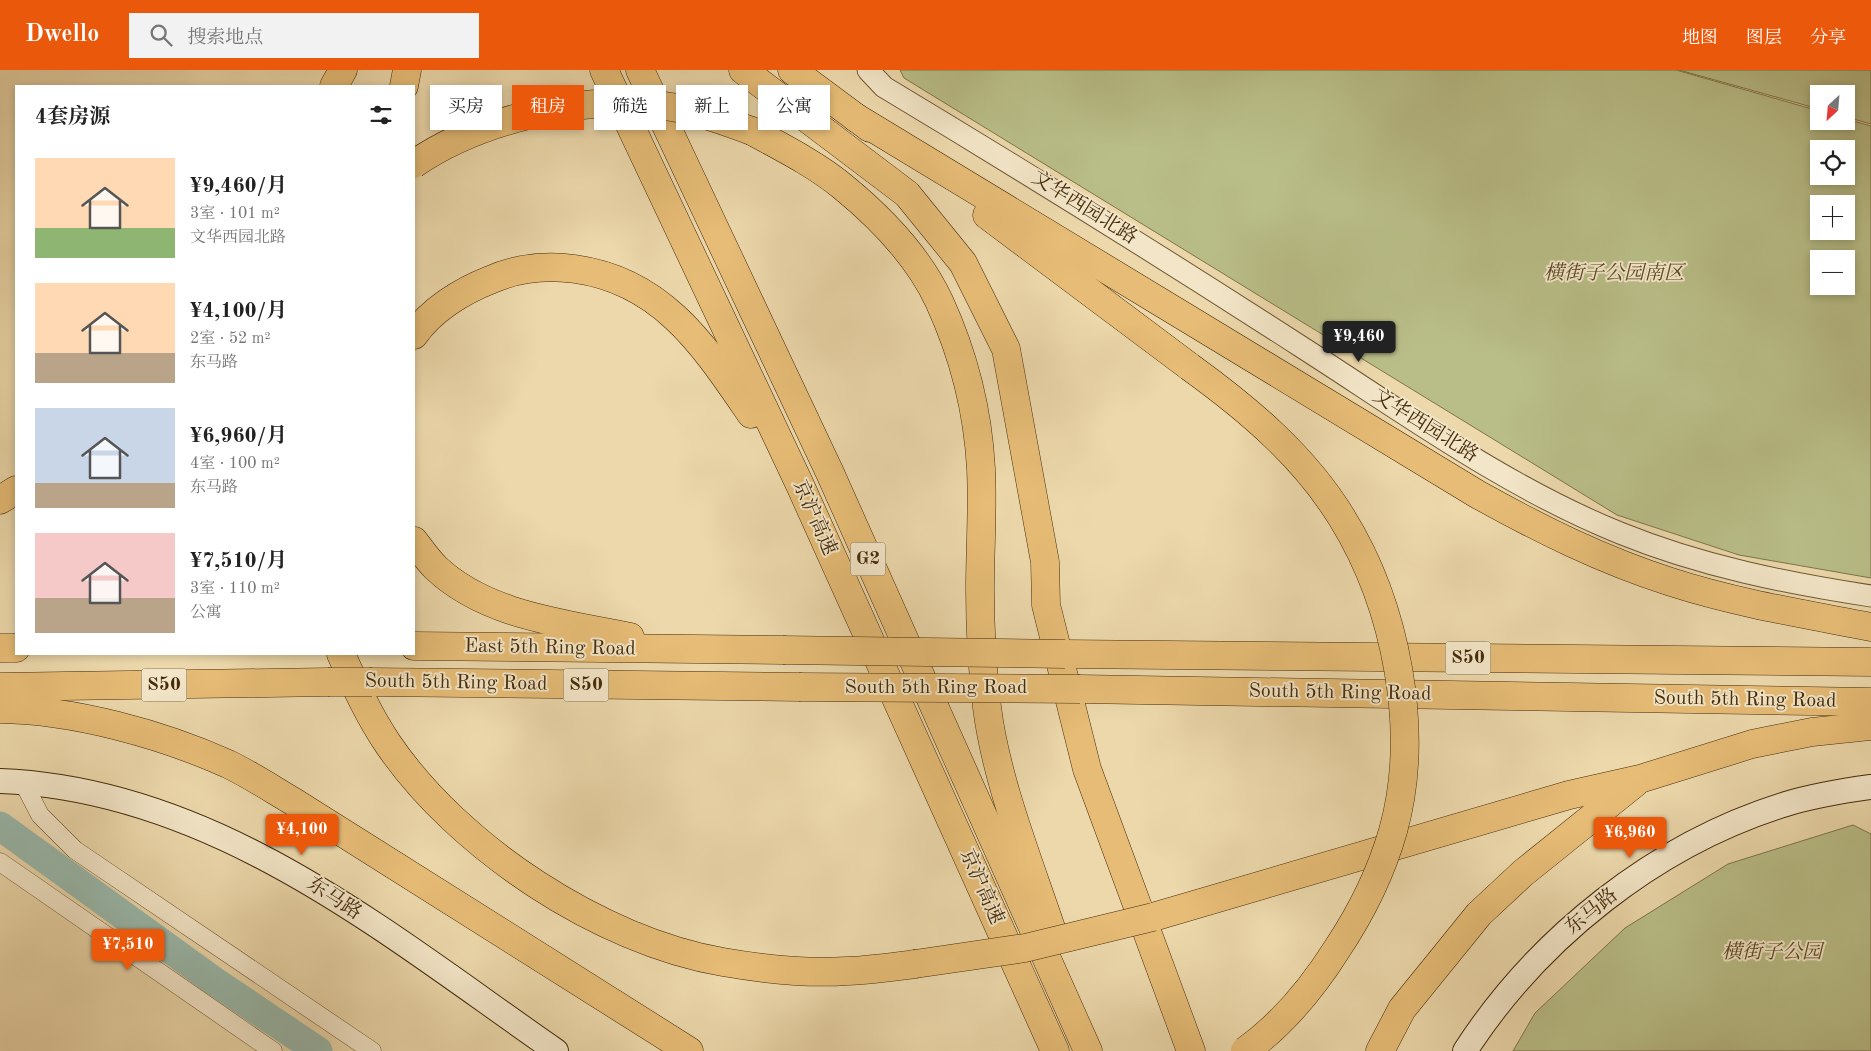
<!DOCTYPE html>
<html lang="zh">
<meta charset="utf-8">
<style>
body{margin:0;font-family:"Old Standard TT","Noto Serif SC",serif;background:#f2f2f2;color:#222;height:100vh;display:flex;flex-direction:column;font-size:19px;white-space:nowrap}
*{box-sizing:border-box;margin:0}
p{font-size:16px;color:#767676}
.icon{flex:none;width:28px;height:28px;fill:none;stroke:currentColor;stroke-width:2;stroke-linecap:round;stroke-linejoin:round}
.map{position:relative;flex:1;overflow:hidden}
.sheet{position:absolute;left:15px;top:15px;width:400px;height:570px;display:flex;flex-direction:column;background:#fff;border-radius:0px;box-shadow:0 2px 8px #0003}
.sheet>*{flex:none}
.banner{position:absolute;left:430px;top:15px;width:475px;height:45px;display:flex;gap:10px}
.needle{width:32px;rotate:206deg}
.buttons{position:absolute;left:1810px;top:15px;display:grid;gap:10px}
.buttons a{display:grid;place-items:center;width:45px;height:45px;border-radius:0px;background:#fff;box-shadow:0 2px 8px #0003;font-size:25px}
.price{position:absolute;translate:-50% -42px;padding:0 11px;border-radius:5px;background:#ea580c;color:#fff;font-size:16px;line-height:32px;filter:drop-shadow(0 1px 2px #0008)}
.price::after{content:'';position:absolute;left:50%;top:30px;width:15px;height:11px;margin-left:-8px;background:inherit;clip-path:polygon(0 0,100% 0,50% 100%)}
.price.selected{background:#222;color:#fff}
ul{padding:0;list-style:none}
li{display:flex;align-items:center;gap:15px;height:125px;padding:0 20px}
li span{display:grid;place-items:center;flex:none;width:140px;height:100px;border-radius:0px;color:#555}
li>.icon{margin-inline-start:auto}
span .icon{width:60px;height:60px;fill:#fffc;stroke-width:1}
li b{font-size:21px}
h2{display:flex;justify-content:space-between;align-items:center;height:60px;padding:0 20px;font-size:21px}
.chip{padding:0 18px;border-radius:0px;background:#fff;box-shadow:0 2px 8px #0003;font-size:18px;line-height:45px}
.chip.selected{background:#ea580c;color:#fff}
header{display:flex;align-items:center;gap:30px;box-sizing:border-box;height:70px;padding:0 25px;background:#ea580c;color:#fff}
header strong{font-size:24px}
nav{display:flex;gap:28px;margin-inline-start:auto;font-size:18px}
.search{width:350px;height:45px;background:#f2f2f2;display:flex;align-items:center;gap:12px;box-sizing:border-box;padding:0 18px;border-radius:0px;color:#767676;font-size:19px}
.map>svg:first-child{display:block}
.green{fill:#b9be88;stroke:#7f754a;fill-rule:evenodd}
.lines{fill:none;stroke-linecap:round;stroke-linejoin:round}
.river{stroke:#99b9ac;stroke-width:29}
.minor-casing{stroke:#6f5734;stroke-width:19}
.tertiary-casing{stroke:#6f5734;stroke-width:23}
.secondary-casing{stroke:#452c0c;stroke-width:26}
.motorway-casing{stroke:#452c0c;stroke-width:29}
.minor{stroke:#f3e6c8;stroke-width:18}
.tertiary{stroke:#f3e6c8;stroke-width:21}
.secondary{stroke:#f3e6c8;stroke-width:24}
.motorway{stroke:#e6bc76;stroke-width:28}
.motorway-bridge-casing{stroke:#452c0c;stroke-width:29;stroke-linecap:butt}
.motorway-bridge{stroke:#e6bc76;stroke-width:28}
.labels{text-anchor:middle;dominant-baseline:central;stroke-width:4;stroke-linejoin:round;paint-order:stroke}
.shield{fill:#f3e6c8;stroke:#796444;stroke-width:1}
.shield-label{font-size:19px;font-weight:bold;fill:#452c0c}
.street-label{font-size:20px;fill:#452c0c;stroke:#f3e6c8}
.park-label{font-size:20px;font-style:italic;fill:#5c4925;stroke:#f3e6c8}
</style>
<header>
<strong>Dwello</strong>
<div class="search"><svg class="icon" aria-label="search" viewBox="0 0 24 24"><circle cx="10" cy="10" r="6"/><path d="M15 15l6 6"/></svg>搜索地点</div>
<nav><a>地图</a><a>图层</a><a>分享</a></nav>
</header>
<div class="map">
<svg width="1871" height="981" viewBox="0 0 1871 981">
<rect width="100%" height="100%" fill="#ecd8ab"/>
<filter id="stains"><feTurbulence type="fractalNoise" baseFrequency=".004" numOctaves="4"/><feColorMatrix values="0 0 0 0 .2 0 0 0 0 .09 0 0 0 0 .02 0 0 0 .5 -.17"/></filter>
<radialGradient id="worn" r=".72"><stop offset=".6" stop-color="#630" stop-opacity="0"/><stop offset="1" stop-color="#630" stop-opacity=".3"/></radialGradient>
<g class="green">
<path d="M 900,0 L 1676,0 L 1819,41 L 1819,51 L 1846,51 L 1846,49 L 1871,56 L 1871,508 L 1739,485 L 1617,445 L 904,8 ZM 1819,79 L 1846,79 L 1846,106 L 1819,106 ZM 1819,134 L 1846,134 L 1846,161 L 1819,161 ZM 1819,189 L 1846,189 L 1846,216 L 1819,216 Z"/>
<path d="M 1679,0 L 1871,0 L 1871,54 L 1846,47 L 1846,24 L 1819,24 L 1819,39 Z"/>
<path d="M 1853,755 L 1871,764 L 1871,981 L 1513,981 L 1535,943 L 1625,858 L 1728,794 Z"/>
</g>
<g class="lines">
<path class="river" d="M 0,756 L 214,911 L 318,981"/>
<defs>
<g id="minor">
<path d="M 23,712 L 40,745 L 75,780 L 372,981"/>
<path d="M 0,792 L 273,981"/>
</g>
<path id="tertiary" d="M 868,0 L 884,17 C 1024,101 1162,187 1300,276 C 1403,342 1506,417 1620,463 C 1701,496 1786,513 1871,526"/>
<g id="secondary">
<path d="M 0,711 C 215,719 387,864 556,981"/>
<path d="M 1465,981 C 1538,868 1656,774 1786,734 C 1813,726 1842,721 1871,717"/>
</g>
<g id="motorway">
<path d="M 604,0 L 800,415 L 1055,981"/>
<path d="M 640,0 L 830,403 L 1088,981"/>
<path d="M 743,0 L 907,124 L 963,193 L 1006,279 L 1045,492 L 1046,535 L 1087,699 L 1191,981"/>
<path d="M 792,0 L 870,58"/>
<path d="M 334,16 L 343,0"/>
<path d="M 404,16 L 407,0"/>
<path d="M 855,47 L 1477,424 C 1540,459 1602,490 1671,512 C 1736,533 1804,544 1871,557"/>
<path d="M 752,61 C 783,78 815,94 842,116 C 880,147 918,186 939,231 C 963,283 978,342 981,399 C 983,439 980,479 980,518 C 980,558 982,598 987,637 C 996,712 1031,797 1055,870"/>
<path d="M 987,145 L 1190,297"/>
<path d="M 414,265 C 431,240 462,221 490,210 C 517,198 546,195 575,199 C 663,211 705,277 751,344"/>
<path d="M 0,430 L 16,420"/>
<path d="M 414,471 C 421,480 428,490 436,498 C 487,546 564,553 630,567"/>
<path d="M 414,576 L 783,580"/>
<path d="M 0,578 L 16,578"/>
<path d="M 341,584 C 355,615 369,646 388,674 C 458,777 600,871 723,892 C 763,899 806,904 847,901 C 870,900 892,897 915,894"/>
<path d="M 1065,584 L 1871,592"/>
<path d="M 372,612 L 799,617"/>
<path d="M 0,617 L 328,612"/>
<path d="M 1080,619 L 1871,632"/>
<path d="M 0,639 C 74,640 161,664 228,694 C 251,705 272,719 294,732 L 689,981"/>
<path d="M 1153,847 L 1569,725 L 1640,709 L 1752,674 L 1812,662 L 1871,656"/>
<path d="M 1380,981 L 1402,939 L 1479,844 L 1523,803 L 1635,713"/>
</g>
</defs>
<use href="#minor" class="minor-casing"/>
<use href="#tertiary" class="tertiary-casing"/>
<use href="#secondary" class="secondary-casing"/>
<use href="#motorway" class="motorway-casing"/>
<use href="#minor" class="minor"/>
<use href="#tertiary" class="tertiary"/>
<use href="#secondary" class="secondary"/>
<use href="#motorway" class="motorway"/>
<defs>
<g id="motorway-bridge">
<path d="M 414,94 C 479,49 586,24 665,36 C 695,40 724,51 752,61"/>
<path d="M 1190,297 C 1248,339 1304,386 1342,448 C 1396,535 1421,661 1393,761 C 1381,803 1361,843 1337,879 C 1313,917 1283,954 1245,981"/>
<path d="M 783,580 L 1065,584"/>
<path d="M 328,612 L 372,612"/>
<path d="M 799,617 L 1080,619"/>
<path d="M 915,894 L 1025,878 L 1153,847"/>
</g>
</defs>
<use href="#motorway-bridge" class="motorway-bridge-casing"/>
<use href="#motorway-bridge" class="motorway-bridge"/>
</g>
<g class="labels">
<g class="shield">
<rect x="850.5" y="472.5" width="35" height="33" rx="4"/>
<rect x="1445.5" y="571.5" width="45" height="33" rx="4"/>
<rect x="141.5" y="598.5" width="45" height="33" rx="4"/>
<rect x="563.5" y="598.5" width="45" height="33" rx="4"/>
</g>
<g class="shield-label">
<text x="868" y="489">G2</text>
<text x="1468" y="588">S50</text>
<text x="164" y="615">S50</text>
<text x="586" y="615">S50</text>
</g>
<g class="street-label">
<text transform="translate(1084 138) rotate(32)">文华西园北路</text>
<text transform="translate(1425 356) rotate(32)">文华西园北路</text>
<text transform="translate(814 448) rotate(66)">京沪高速</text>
<text transform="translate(550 578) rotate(1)">East 5th Ring Road</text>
<text transform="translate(456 613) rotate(1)">South 5th Ring Road</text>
<text x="936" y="618">South 5th Ring Road</text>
<text transform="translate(1340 623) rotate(1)">South 5th Ring Road</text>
<text transform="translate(1745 630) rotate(1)">South 5th Ring Road</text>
<text transform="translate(981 817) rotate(66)">京沪高速</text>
<text transform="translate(334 829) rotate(33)">东马路</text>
<text transform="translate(1592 842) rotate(-39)">东马路</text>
</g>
<g class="park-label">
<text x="1614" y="204">横街子公园南区</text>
<text x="1772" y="883">横街子公园</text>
</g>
</g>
<rect width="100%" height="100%" filter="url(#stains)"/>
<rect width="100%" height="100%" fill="url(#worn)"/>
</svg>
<div class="buttons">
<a><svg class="needle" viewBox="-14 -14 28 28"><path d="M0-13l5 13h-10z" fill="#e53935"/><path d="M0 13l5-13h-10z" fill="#767676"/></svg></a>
<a><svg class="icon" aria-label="locate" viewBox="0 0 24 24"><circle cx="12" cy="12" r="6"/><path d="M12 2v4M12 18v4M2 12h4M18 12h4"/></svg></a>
<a>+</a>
<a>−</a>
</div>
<b class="price selected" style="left:1359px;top:293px">¥9,460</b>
<b class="price" style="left:302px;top:786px">¥4,100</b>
<b class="price" style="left:1630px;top:789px">¥6,960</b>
<b class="price" style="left:128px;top:901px">¥7,510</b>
<div class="banner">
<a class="chip">买房</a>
<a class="chip selected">租房</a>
<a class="chip">筛选</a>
<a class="chip">新上</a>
<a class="chip">公寓</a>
</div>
<section class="sheet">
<h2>4套房源<svg class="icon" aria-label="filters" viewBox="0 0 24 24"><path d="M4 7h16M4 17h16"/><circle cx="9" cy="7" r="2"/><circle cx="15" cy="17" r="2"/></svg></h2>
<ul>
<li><span style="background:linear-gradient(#ffd9b3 70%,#8fb573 0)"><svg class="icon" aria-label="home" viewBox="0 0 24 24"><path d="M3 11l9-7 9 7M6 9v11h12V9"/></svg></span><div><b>¥9,460/月</b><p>3室 · 101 m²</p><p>文华西园北路</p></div></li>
<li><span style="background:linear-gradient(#ffd9b3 70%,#b9a48a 0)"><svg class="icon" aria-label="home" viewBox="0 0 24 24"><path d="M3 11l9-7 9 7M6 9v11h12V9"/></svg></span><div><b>¥4,100/月</b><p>2室 · 52 m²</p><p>东马路</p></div></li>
<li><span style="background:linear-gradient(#c9d6e8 75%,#b9a48a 0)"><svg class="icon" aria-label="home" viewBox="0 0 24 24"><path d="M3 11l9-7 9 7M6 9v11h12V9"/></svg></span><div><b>¥6,960/月</b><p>4室 · 100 m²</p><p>东马路</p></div></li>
<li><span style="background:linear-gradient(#f6c9c9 65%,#b9a48a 0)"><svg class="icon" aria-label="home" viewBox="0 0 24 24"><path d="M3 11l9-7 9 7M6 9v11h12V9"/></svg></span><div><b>¥7,510/月</b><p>3室 · 110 m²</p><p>公寓</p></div></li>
</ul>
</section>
</div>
